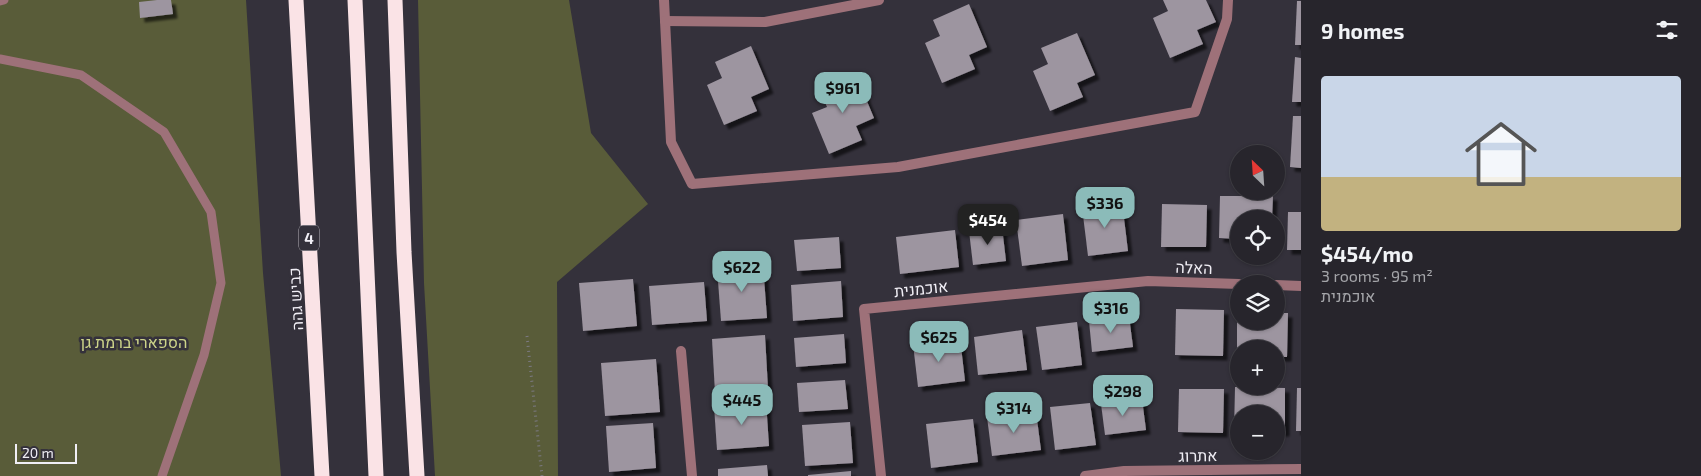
<!DOCTYPE html>
<meta charset="utf-8">
<style>
body{margin:0;font-family:"Exo 2",Heebo,sans-serif;background:#333138;color:#f1f3f6;height:100vh;display:flex;flex-direction:column;font-size:19px;white-space:nowrap}
*{box-sizing:border-box;margin:0}
p{font-size:16px;color:#a4a5a9}
.icon{flex:none;width:28px;height:28px;fill:none;stroke:currentColor;stroke-width:2;stroke-linecap:round;stroke-linejoin:round}
.map{position:relative;flex:1;overflow:hidden}
.drawer{display:flex;flex-direction:column;background:#27252c;width:400px}
.drawer>*{flex:none}
.needle{width:32px;rotate:335deg}
.controls{position:absolute;left:1230px;top:145px;display:grid;gap:10px}
.controls a{display:grid;place-items:center;width:55px;height:55px;border-radius:50%;background:#27252c;box-shadow:0 1px 4px #0004,0 0 0 1px #434248;font-size:25px}
.scale{position:absolute;left:15px;bottom:12px;width:62px;box-sizing:border-box;padding-left:5px;border:2px solid #f0eef5;border-top:0;font-size:14px;line-height:18px;white-space:nowrap;color:#f0eef5;-webkit-text-stroke:4px #34313b;paint-order:stroke}
.price{position:absolute;translate:-50% -42px;padding:0 11px;border-radius:10px;background:#8bbbb9;color:#111;font-size:16px;line-height:32px;filter:drop-shadow(0 1px 2px #0008)}
.price::after{content:'';position:absolute;left:50%;top:30px;width:15px;height:11px;margin-left:-8px;background:inherit;clip-path:polygon(0 0,100% 0,50% 100%)}
.price.current{background:#222;color:#fff}
ul{padding:0;list-style:none}
li{display:grid;align-content:center;gap:10px;height:265px;padding:0 20px}
li span{display:grid;place-items:center;height:155px;border-radius:5px;color:#555}
li>.icon{margin-inline-start:auto}
span .icon{width:90px;height:90px;fill:#fffc;stroke-width:1}
li b{font-size:21px}
h2{display:flex;justify-content:space-between;align-items:center;height:60px;padding:0 20px;font-size:21px}
main{display:flex;flex:1;min-height:0}
.map>svg:first-child{display:block}
.green{fill:#595c39}
.building{fill:#9d95a0;filter:url(#shadow)}
.lines{fill:none;stroke-linecap:round;stroke-linejoin:round}
.path{stroke:#7c7a83;stroke-width:3;stroke-dasharray:1 4;stroke-linecap:butt}
.lane{stroke:#9e7179;stroke-width:9}
.street{stroke:#9e7179;stroke-width:10}
.highway{stroke:#fae3e6;stroke-width:15}
.labels{text-anchor:middle;dominant-baseline:central;stroke-width:5;stroke-linejoin:round;paint-order:stroke}
.shield{fill:#34313b;stroke:#b8b5bd;stroke-width:1}
.shield-label{font-size:15px;font-weight:bold;fill:#f0eef5}
.street-label{font-size:16px;fill:#f0eef5;stroke:#34313b}
.park-label{font-size:16px;fill:#cdd489;stroke:#34313b}
</style>
<main>
<div class="map">
<svg width="1301" height="476" viewBox="0 0 1301 476">
<defs>
<filter id="shadow"><feDropShadow dx="4.5" dy="4.5" stdDeviation="1" flood-color="#0009"/></filter>
</defs>
<rect width="100%" height="100%" fill="#34313b"/>
<g class="green">
<path d="M 0,0 L 246,0 L 263,273 L 281,476 L 0,476 Z"/>
<path d="M 418,0 L 569,0 L 591,133 L 648,204 L 557,282 L 558,476 L 435,476 L 424,283 Z"/>
</g>
<g class="building">
<path d="M 157,0 L 171,0 L 173,14 L 140,18 L 139,2 Z"/>
<path d="M 1163,0 L 1206,0 L 1216,22 L 1197,30 L 1203,44 L 1170,58 L 1153,18 L 1168,11 Z"/>
<path d="M 1297,1 L 1301,1 L 1301,45 L 1295,45 Z"/>
<path d="M 969,4 L 987,47 L 969,55 L 975,69 L 942,83 L 925,43 L 940,36 L 933,20 Z"/>
<path d="M 1077,33 L 1095,75 L 1077,83 L 1083,97 L 1050,111 L 1033,71 L 1048,64 L 1041,48 Z"/>
<path d="M 751,46 L 769,89 L 751,97 L 757,111 L 724,125 L 707,85 L 722,78 L 715,62 Z"/>
<path d="M 1295,57 L 1301,58 L 1301,102 L 1292,102 Z"/>
<path d="M 856,75 L 874,118 L 856,126 L 862,140 L 829,154 L 812,113 L 827,107 L 820,91 Z"/>
<path d="M 1293,116 L 1301,116 L 1301,168 L 1290,167 Z"/>
<path d="M 1220,196 L 1273,196 L 1272,219 L 1239,219 L 1239,239 L 1219,238 Z"/>
<path d="M 1122,202 L 1128,251 L 1088,256 L 1082,207 Z"/>
<path d="M 1162,204 L 1207,205 L 1206,247 L 1161,247 Z"/>
<path d="M 1288,212 L 1301,212 L 1301,250 L 1287,250 Z"/>
<path d="M 1063,214 L 1068,260 L 1022,266 L 1016,220 Z"/>
<path d="M 1002,227 L 1006,261 L 973,265 L 969,231 Z"/>
<path d="M 955,230 L 959,267 L 900,274 L 896,237 Z"/>
<path d="M 839,237 L 841,268 L 797,271 L 794,240 Z"/>
<path d="M 763,265 L 767,318 L 721,321 L 717,268 Z"/>
<path d="M 633,279 L 637,326 L 583,331 L 579,283 Z"/>
<path d="M 841,281 L 843,317 L 793,321 L 791,285 Z"/>
<path d="M 704,282 L 707,321 L 652,325 L 649,286 Z"/>
<path d="M 1176,309 L 1224,310 L 1223,356 L 1175,355 Z"/>
<path d="M 1276,313 L 1288,313 L 1287,357 L 1276,357 L 1276,349 L 1239,349 L 1239,357 L 1237,357 L 1237,321 L 1276,321 Z"/>
<path d="M 1129,316 L 1133,347 L 1092,352 L 1089,321 Z"/>
<path d="M 1077,322 L 1082,365 L 1042,370 L 1036,327 Z"/>
<path d="M 1022,330 L 1027,370 L 978,375 L 974,337 Z"/>
<path d="M 844,334 L 846,363 L 796,367 L 794,338 Z"/>
<path d="M 765,335 L 768,389 L 715,393 L 712,339 Z"/>
<path d="M 960,338 L 965,381 L 918,387 L 913,344 Z"/>
<path d="M 656,359 L 660,412 L 605,416 L 601,363 Z"/>
<path d="M 845,380 L 848,409 L 799,412 L 797,383 Z"/>
<path d="M 1235,387 L 1285,388 L 1285,432 L 1276,432 L 1276,414 L 1239,414 L 1239,432 L 1234,432 Z"/>
<path d="M 1297,388 L 1301,388 L 1301,431 L 1296,431 Z"/>
<path d="M 1179,389 L 1224,389 L 1223,433 L 1178,432 Z"/>
<path d="M 1142,399 L 1146,430 L 1105,435 L 1101,404 Z"/>
<path d="M 766,401 L 769,446 L 717,450 L 714,406 Z"/>
<path d="M 1090,403 L 1096,445 L 1055,450 L 1050,407 Z"/>
<path d="M 1036,412 L 1041,450 L 992,456 L 987,417 Z"/>
<path d="M 973,419 L 978,462 L 931,468 L 926,424 Z"/>
<path d="M 850,422 L 853,463 L 805,466 L 802,425 Z"/>
<path d="M 653,423 L 656,468 L 609,472 L 606,426 Z"/>
<path d="M 767,465 L 768,476 L 718,476 L 718,469 Z"/>
<path d="M 851,471 L 851,476 L 808,476 L 808,475 Z"/>
</g>
<g class="lines">
<path class="path" d="M 527,336 L 542,476"/>
<g class="lane">
<path d="M 0,1 L 4,0"/>
<path d="M 0,59 L 81,75 L 164,132 L 211,212 L 221,283 L 204,355 L 162,476"/>
</g>
<g class="street">
<path d="M 664,0 L 671,142 L 692,184 L 898,167 L 1195,112 L 1227,19 L 1228,0"/>
<path d="M 665,21 L 765,22 L 879,0"/>
<path d="M 1276,285 L 1301,286"/>
<path d="M 681,351 L 692,476"/>
<path d="M 881,476 L 864,309 L 1148,281 L 1239,284"/>
<path d="M 1085,476 L 1124,471 L 1301,469"/>
</g>
<g class="highway">
<path d="M 296,0 L 322,476"/>
<path d="M 355,0 L 376,476"/>
<path d="M 395,0 L 404,252 L 417,476"/>
</g>
</g>
<g class="labels">
<rect class="shield" x="299" y="225.5" width="20" height="25" rx="4"/>
<g class="shield-label">
<text x="309" y="238">4</text>
</g>
<g class="street-label">
<text transform="translate(1194 267) rotate(2)">האלה</text>
<text transform="translate(921 288) rotate(-6)">אוכמנית</text>
<text transform="translate(295 299) rotate(-93)">כביש גהה</text>
<text transform="translate(1198 455) rotate(-1)">אתרוג</text>
</g>
<g class="park-label">
<text x="134" y="341">הספארי ברמת גן</text>
</g>
</g>
</svg>
<div class="controls">
<a><svg class="needle" viewBox="-14 -14 28 28"><path d="M0-13l5 13h-10z" fill="#e53935"/><path d="M0 13l5-13h-10z" fill="#a4a5a9"/></svg></a>
<a><svg class="icon" aria-label="locate" viewBox="0 0 24 24"><circle cx="12" cy="12" r="6"/><path d="M12 2v4M12 18v4M2 12h4M18 12h4"/></svg></a>
<a><svg class="icon" aria-label="layers" viewBox="0 0 24 24"><path d="M12 4l9 5-9 5-9-5zM3 14l9 5 9-5"/></svg></a>
<a>+</a>
<a>−</a>
</div>
<div class="scale">20 m</div>
<b class="price" style="left:843px;top:114px">$961</b>
<b class="price" style="left:1105px;top:229px">$336</b>
<b class="price current" style="left:988px;top:246px">$454</b>
<b class="price" style="left:742px;top:293px">$622</b>
<b class="price" style="left:1111px;top:334px">$316</b>
<b class="price" style="left:939px;top:363px">$625</b>
<b class="price" style="left:1123px;top:417px">$298</b>
<b class="price" style="left:742px;top:426px">$445</b>
<b class="price" style="left:1014px;top:434px">$314</b>
</div>
<section class="drawer">
<h2>9 homes<svg class="icon" aria-label="filters" viewBox="0 0 24 24"><path d="M4 7h16M4 17h16"/><circle cx="9" cy="7" r="2"/><circle cx="15" cy="17" r="2"/></svg></h2>
<ul>
<li><span style="background:linear-gradient(#c9d6e8 65%,#c2b280 0)"><svg class="icon" aria-label="home" viewBox="0 0 24 24"><path d="M3 11l9-7 9 7M6 9v11h12V9"/></svg></span><div><b>$454/mo</b><p>3 rooms · 95 m²</p><p>אוכמנית</p></div></li>
</ul>
</section>
</main>
